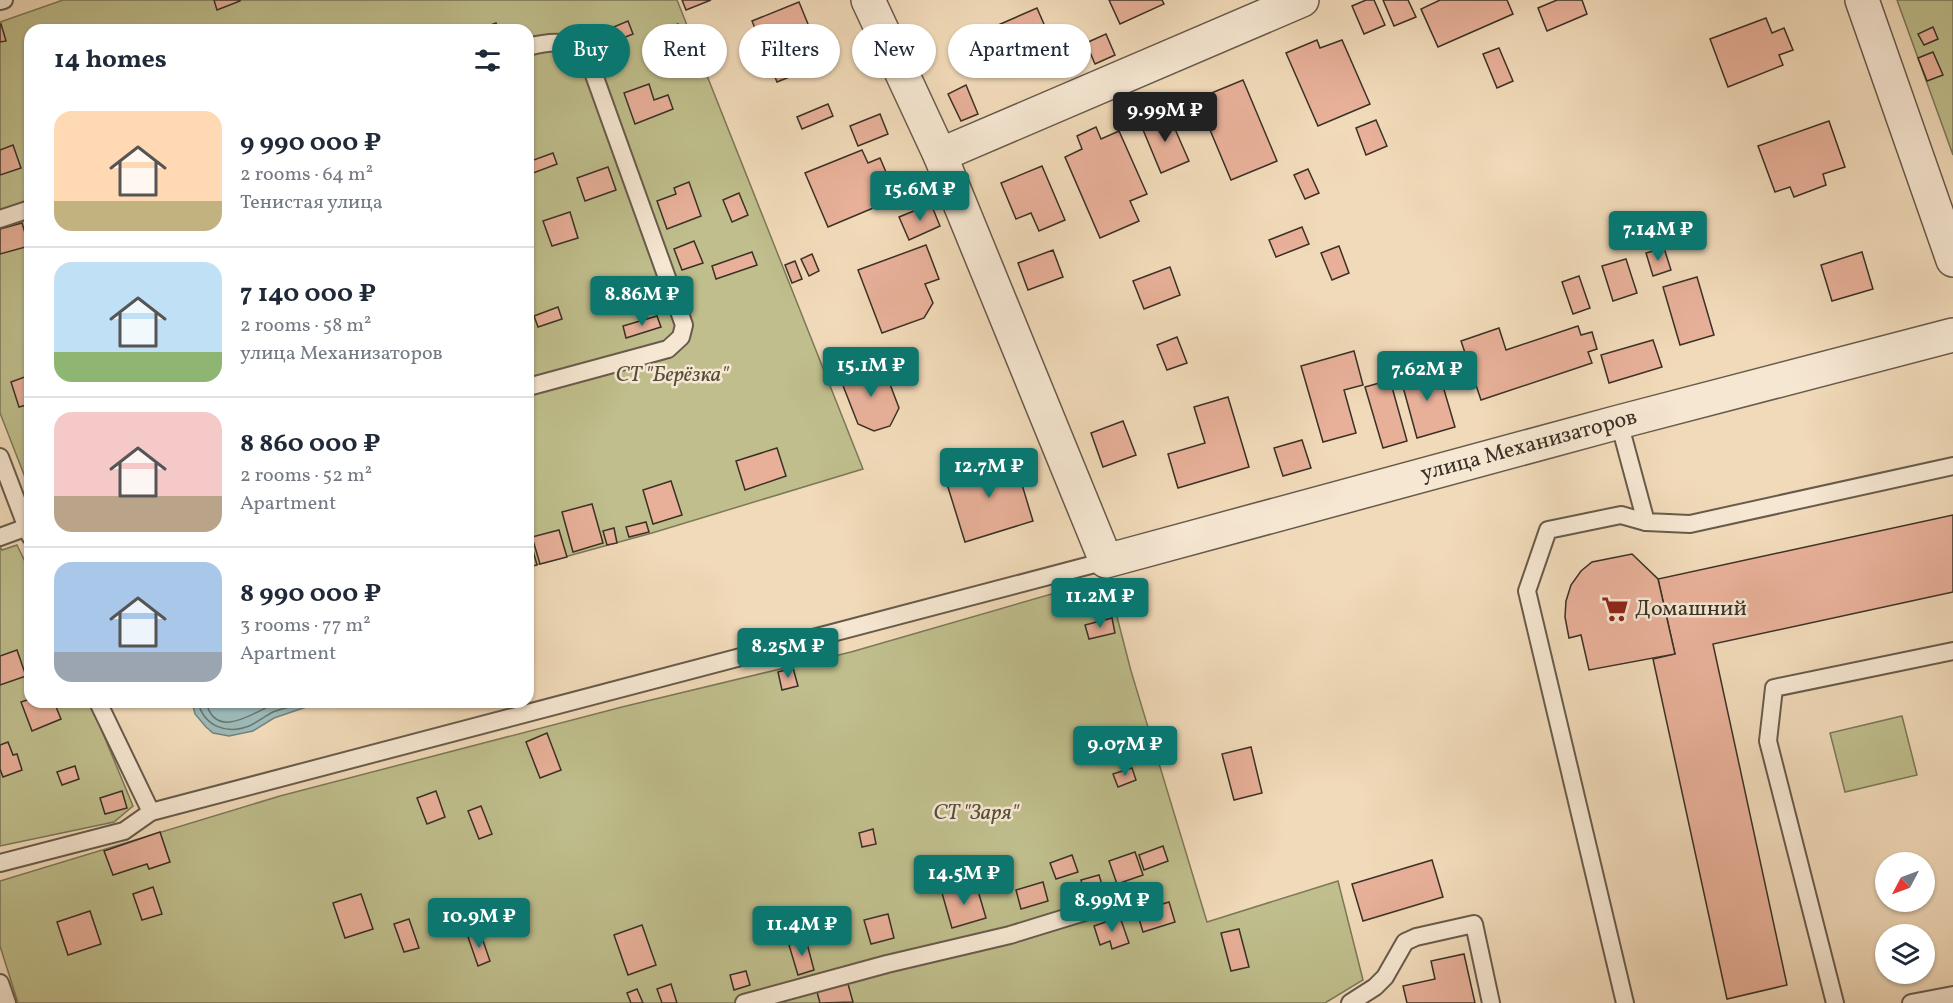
<!DOCTYPE html>
<meta charset="utf-8">
<style>
body{margin:0;font-family:Vollkorn,serif;background:#f6f6f7;color:#1f2937;height:100vh;display:flex;flex-direction:column;font-size:22px;white-space:nowrap}
*{box-sizing:border-box;margin:0}
p{font-size:20px;color:#747a83}
.icon{flex:none;width:33px;height:33px;fill:none;stroke:currentColor;stroke-width:2;stroke-linecap:round;stroke-linejoin:round}
.map{position:relative;flex:1;overflow:hidden}
.panel{position:absolute;left:24px;top:24px;width:510px;height:684px;display:flex;flex-direction:column;background:#fff;border-radius:18px;box-shadow:0 2px 4px #0004}
.panel>*{flex:none}
.banner{position:absolute;left:552px;top:24px;width:570px;height:54px;display:flex;gap:12px}
.needle{width:39px;rotate:229deg}
.buttons{position:absolute;left:1875px;top:852px;display:grid;gap:12px}
.buttons a{display:grid;place-items:center;width:60px;height:60px;border-radius:50%;background:#fff;box-shadow:0 2px 4px #0004;font-size:30px}
.price{position:absolute;translate:-50% -51px;padding:0 14px;border-radius:6px;background:#0f766e;color:#fff;font-size:20px;line-height:39px;filter:drop-shadow(0 2px 3px #0008)}
.price::after{content:'';position:absolute;left:50%;top:36px;width:18px;height:14px;margin-left:-9px;background:inherit;clip-path:polygon(0 0,100% 0,50% 100%)}
.price.active{background:#222;color:#fff}
ul{padding:0;list-style:none}
li{display:flex;align-items:center;gap:18px;height:150px;padding:0 30px}
li+li{border-top:2px solid #e0e1e3}
li span{display:grid;place-items:center;flex:none;width:168px;height:120px;border-radius:18px;color:#555}
li>.icon{margin-inline-start:auto}
span .icon{width:72px;height:72px;fill:#fffc;stroke-width:1}
li b{font-size:26px}
h2{display:flex;justify-content:space-between;align-items:center;height:72px;padding:0 30px;font-size:26px}
.tag{padding:0 21px;border-radius:27px;background:#fff;box-shadow:0 2px 4px #0004;font-size:21px;line-height:54px}
.tag.active{background:#0f766e;color:#fff}
.map>svg:first-child{display:block}
.green{fill:#bfbe8c;stroke:#7c7859;stroke-width:1.5}
.water{fill:#9cb9b7;stroke:#75837d;stroke-width:1.5}
.lines{fill:none;stroke-linecap:round;stroke-linejoin:round}
.shore{stroke:#6b756e;stroke-width:1.5}
.building{fill:#e8b099;stroke:#3a3126;stroke-width:1.5}
.service-casing{stroke:#685b4b;stroke-width:20}
.minor-casing{stroke:#685b4b;stroke-width:36}
.service{stroke:#f6e7d2;stroke-width:16}
.minor{stroke:#f6e7d2;stroke-width:33}
.labels{text-anchor:middle;dominant-baseline:central;stroke-width:5;stroke-linejoin:round;paint-order:stroke}
.park-label{font-size:22px;font-style:italic;fill:#554d3a;stroke:#f6e7d2}
.street-label{font-size:22px;fill:#3a3126;stroke:#f6e7d2}
.poi-label{font-size:22px;fill:#3a3126;stroke:#f6e7d2;text-anchor:start}
</style>
<div class="map">
<svg width="1953" height="1003" viewBox="0 0 1953 1003">
<rect width="100%" height="100%" fill="#f1dab9"/>
<filter id="stains"><feTurbulence type="fractalNoise" baseFrequency=".00333" numOctaves="4"/><feColorMatrix values="0 0 0 0 .2 0 0 0 0 .09 0 0 0 0 .02 0 0 0 .5 -.17"/></filter>
<radialGradient id="worn" r=".72"><stop offset=".6" stop-color="#630" stop-opacity="0"/><stop offset="1" stop-color="#630" stop-opacity=".3"/></radialGradient>
<g class="green">
<path d="M 63,0 L 677,0 L 863,469 L 652,533 L 528,567 L 528,30 L 30,30 L 30,490 L 0,413 L 0,22 Z"/>
<path d="M 1897,0 L 1953,0 L 1953,155 Z"/>
<path d="M 17,545 L 30,572 L 30,702 L 90,702 L 133,806 L 114,822 L 0,846 L 0,546 L 2,550 Z"/>
<path d="M 1107,578 L 1131,671 L 1207,922 L 1338,881 L 1363,980 L 1325,1003 L 18,1003 L 0,946 L 0,881 L 280,796 L 622,707 L 851,652 Z"/>
<path d="M 1902,716 L 1917,775 L 1845,792 L 1830,733 Z"/>
</g>
<path class="water" d="M 192,702 L 321,702 L 274,718 L 253,731 L 229,736 L 213,733 L 206,727 L 195,714 Z"/>
<g class="lines">
<g class="shore">
<path d="M 198,702 C 204,726 226,735 249,726 C 258,722 265,716 273,712 C 284,708 295,706 305,702"/>
<path d="M 206,702 C 216,743 257,710 278,702"/>
</g>
</g>
<g class="building">
<path d="M 214,0 L 240,0 L 240,1 L 217,10 Z"/>
<path d="M 682,0 L 711,0 L 686,10 Z"/>
<path d="M 1109,0 L 1162,0 L 1164,4 L 1120,24 Z"/>
<path d="M 1366,0 L 1374,0 L 1385,25 L 1364,34 L 1352,6 Z"/>
<path d="M 1383,0 L 1408,0 L 1416,17 L 1394,26 Z"/>
<path d="M 1440,0 L 1507,0 L 1513,14 L 1438,47 L 1421,9 Z"/>
<path d="M 1557,0 L 1582,0 L 1587,14 L 1547,31 L 1538,8 Z"/>
<path d="M 799,2 L 824,63 L 777,82 L 752,21 Z"/>
<path d="M 1037,8 L 1057,54 L 1017,72 L 1007,49 L 983,60 L 973,36 Z"/>
<path d="M 1766,18 L 1772,33 L 1784,28 L 1793,50 L 1779,55 L 1783,65 L 1728,87 L 1710,39 Z"/>
<path d="M 628,21 L 633,34 L 602,46 L 597,34 Z"/>
<path d="M 496,23 L 498,30 L 477,30 Z"/>
<path d="M 1,24 L 6,41 L 0,42 L 0,25 Z"/>
<path d="M 678,24 L 687,46 L 670,52 L 661,31 Z"/>
<path d="M 1933,27 L 1938,39 L 1924,45 L 1918,34 Z"/>
<path d="M 1106,34 L 1115,55 L 1095,64 L 1086,43 Z"/>
<path d="M 1317,40 L 1320,48 L 1342,40 L 1370,104 L 1318,126 L 1286,53 Z"/>
<path d="M 1499,48 L 1513,81 L 1497,88 L 1483,54 Z"/>
<path d="M 1933,52 L 1943,75 L 1927,81 L 1918,58 Z"/>
<path d="M 1243,80 L 1277,161 L 1231,180 L 1197,99 Z"/>
<path d="M 649,84 L 654,100 L 668,95 L 673,109 L 635,124 L 624,93 Z"/>
<path d="M 966,85 L 978,114 L 961,121 L 948,94 Z"/>
<path d="M 828,104 L 833,116 L 802,129 L 797,117 Z"/>
<path d="M 1168,113 L 1189,161 L 1161,173 L 1141,125 Z"/>
<path d="M 880,114 L 888,134 L 858,146 L 850,126 Z"/>
<path d="M 1376,120 L 1387,146 L 1366,155 L 1356,128 Z"/>
<path d="M 1829,121 L 1845,167 L 1823,174 L 1826,185 L 1794,197 L 1790,187 L 1775,192 L 1758,146 Z"/>
<path d="M 1096,127 L 1101,139 L 1119,131 L 1147,194 L 1130,201 L 1139,221 L 1100,238 L 1065,157 L 1082,149 L 1077,136 Z"/>
<path d="M 13,145 L 21,168 L 0,175 L 0,150 Z"/>
<path d="M 862,150 L 868,163 L 880,158 L 897,198 L 828,227 L 805,173 Z"/>
<path d="M 553,153 L 557,164 L 528,175 L 528,162 Z"/>
<path d="M 1042,166 L 1065,220 L 1039,231 L 1031,213 L 1016,219 L 1001,183 Z"/>
<path d="M 608,167 L 616,190 L 585,201 L 577,178 Z"/>
<path d="M 1308,169 L 1319,193 L 1305,199 L 1294,175 Z"/>
<path d="M 689,182 L 701,216 L 667,229 L 657,201 L 676,194 L 674,188 Z"/>
<path d="M 739,193 L 748,215 L 732,222 L 723,200 Z"/>
<path d="M 931,204 L 940,226 L 909,240 L 899,217 Z"/>
<path d="M 570,212 L 578,238 L 552,246 L 543,221 Z"/>
<path d="M 22,223 L 29,246 L 0,254 L 0,229 Z"/>
<path d="M 1302,227 L 1309,244 L 1276,257 L 1269,240 Z"/>
<path d="M 694,241 L 703,263 L 682,270 L 674,249 Z"/>
<path d="M 926,245 L 939,279 L 925,284 L 933,303 L 924,318 L 882,333 L 858,270 Z"/>
<path d="M 1339,246 L 1349,273 L 1332,280 L 1321,253 Z"/>
<path d="M 1664,248 L 1671,270 L 1653,276 L 1646,253 Z"/>
<path d="M 1053,250 L 1063,277 L 1028,290 L 1018,263 Z"/>
<path d="M 752,252 L 757,265 L 716,279 L 712,266 Z"/>
<path d="M 1862,252 L 1873,289 L 1832,301 L 1821,265 Z"/>
<path d="M 812,254 L 819,271 L 809,276 L 801,259 Z"/>
<path d="M 1626,259 L 1637,293 L 1613,301 L 1602,266 Z"/>
<path d="M 795,261 L 802,279 L 792,283 L 785,265 Z"/>
<path d="M 1170,267 L 1180,295 L 1144,309 L 1133,281 Z"/>
<path d="M 1579,276 L 1590,308 L 1573,314 L 1562,282 Z"/>
<path d="M 1697,277 L 1714,335 L 1680,345 L 1663,287 Z"/>
<path d="M 558,307 L 562,319 L 538,327 L 534,316 Z"/>
<path d="M 657,316 L 661,327 L 626,338 L 623,326 Z"/>
<path d="M 1578,326 L 1581,335 L 1592,332 L 1597,349 L 1588,352 L 1592,363 L 1481,400 L 1461,341 L 1499,328 L 1506,350 Z"/>
<path d="M 1177,337 L 1187,363 L 1167,370 L 1157,345 Z"/>
<path d="M 1653,340 L 1662,367 L 1609,383 L 1601,355 Z"/>
<path d="M 1354,351 L 1363,385 L 1344,390 L 1356,433 L 1323,442 L 1301,366 Z"/>
<path d="M 882,363 L 899,408 L 890,426 L 874,431 L 858,424 L 840,378 Z"/>
<path d="M 1437,366 L 1455,427 L 1417,438 L 1400,376 Z"/>
<path d="M 30,375 L 30,404 L 19,407 L 11,382 Z"/>
<path d="M 1390,380 L 1407,441 L 1383,448 L 1365,387 Z"/>
<path d="M 1228,397 L 1249,467 L 1178,488 L 1168,454 L 1205,443 L 1194,407 Z"/>
<path d="M 1123,421 L 1136,455 L 1103,467 L 1091,433 Z"/>
<path d="M 1302,440 L 1311,468 L 1283,476 L 1274,448 Z"/>
<path d="M 777,448 L 786,476 L 745,490 L 736,461 Z"/>
<path d="M 999,457 L 1002,469 L 1016,465 L 1033,521 L 965,542 L 947,484 L 959,481 L 955,470 Z"/>
<path d="M 671,481 L 682,515 L 653,524 L 643,490 Z"/>
<path d="M 592,504 L 603,543 L 573,552 L 562,512 Z"/>
<path d="M 1953,515 L 1953,592 L 1713,644 L 1787,985 L 1727,999 L 1653,659 L 1675,654 L 1658,579 Z"/>
<path d="M 646,522 L 649,532 L 629,537 L 626,527 Z"/>
<path d="M 614,528 L 617,543 L 607,545 L 603,531 Z"/>
<path d="M 559,530 L 567,557 L 540,564 L 532,537 Z"/>
<path d="M 528,533 L 537,565 L 528,567 Z"/>
<path d="M 1632,554 L 1658,579 L 1675,654 L 1589,670 L 1581,635 L 1569,638 L 1565,617 L 1566,601 L 1571,585 L 1581,571 L 1592,562 Z"/>
<path d="M 1112,618 L 1115,633 L 1089,639 L 1085,625 Z"/>
<path d="M 17,650 L 26,676 L 0,685 L 0,656 Z"/>
<path d="M 793,668 L 798,686 L 782,690 L 778,672 Z"/>
<path d="M 30,699 L 30,702 L 54,702 L 61,719 L 32,731 L 21,702 Z"/>
<path d="M 547,733 L 561,770 L 540,778 L 526,742 Z"/>
<path d="M 8,742 L 13,755 L 17,754 L 22,770 L 3,777 L 0,769 L 0,745 Z"/>
<path d="M 1251,747 L 1262,793 L 1234,800 L 1222,754 Z"/>
<path d="M 75,766 L 79,779 L 62,785 L 57,772 Z"/>
<path d="M 1132,768 L 1136,780 L 1118,787 L 1113,774 Z"/>
<path d="M 122,791 L 127,808 L 105,814 L 100,798 Z"/>
<path d="M 436,791 L 445,817 L 427,824 L 417,798 Z"/>
<path d="M 481,806 L 492,834 L 479,839 L 468,811 Z"/>
<path d="M 873,829 L 876,844 L 862,847 L 859,833 Z"/>
<path d="M 160,832 L 170,862 L 149,869 L 147,864 L 113,875 L 104,851 Z"/>
<path d="M 1163,846 L 1168,861 L 1144,870 L 1139,855 Z"/>
<path d="M 1135,852 L 1143,875 L 1117,884 L 1109,861 Z"/>
<path d="M 1072,855 L 1078,872 L 1056,879 L 1050,863 Z"/>
<path d="M 1432,860 L 1443,897 L 1363,921 L 1352,884 Z"/>
<path d="M 1099,875 L 1103,888 L 1085,894 L 1081,880 Z"/>
<path d="M 1043,882 L 1048,901 L 1021,909 L 1016,890 Z"/>
<path d="M 976,884 L 986,918 L 952,928 L 942,893 Z"/>
<path d="M 153,887 L 162,914 L 142,920 L 133,894 Z"/>
<path d="M 361,894 L 373,929 L 345,938 L 333,903 Z"/>
<path d="M 1169,902 L 1175,922 L 1143,932 L 1137,912 Z"/>
<path d="M 90,911 L 101,944 L 68,955 L 57,922 Z"/>
<path d="M 888,914 L 894,938 L 871,944 L 864,920 Z"/>
<path d="M 1120,917 L 1129,943 L 1112,949 L 1110,941 L 1100,945 L 1094,926 Z"/>
<path d="M 409,919 L 419,948 L 404,952 L 394,924 Z"/>
<path d="M 642,925 L 656,965 L 628,975 L 614,935 Z"/>
<path d="M 1239,929 L 1249,967 L 1231,971 L 1221,933 Z"/>
<path d="M 480,932 L 490,961 L 478,966 L 468,937 Z"/>
<path d="M 806,940 L 814,970 L 798,975 L 789,945 Z"/>
<path d="M 1464,954 L 1475,1003 L 1407,1003 L 1403,986 L 1435,979 L 1431,961 Z"/>
<path d="M 746,971 L 750,985 L 734,990 L 730,975 Z"/>
<path d="M 671,984 L 677,1003 L 662,1003 L 657,989 Z"/>
<path d="M 848,984 L 853,1002 L 820,1003 L 817,992 Z"/>
<path d="M 637,989 L 643,1003 L 631,1003 L 627,993 Z"/>
</g>
<g class="lines">
<defs>
<g id="service">
<path d="M 0,1 L 4,0"/>
<path d="M 528,47 C 543,43 568,38 580,51 C 585,57 589,66 593,72 L 684,325 L 681,337 L 668,349 L 528,387"/>
<path d="M 0,219 L 30,209"/>
<path d="M 1619,422 L 1646,522 L 1690,524 L 1953,466"/>
<path d="M 0,457 L 30,536"/>
<path d="M 0,537 L 30,526"/>
<path d="M 98,702 L 151,812"/>
<path d="M 0,863 L 124,831 L 151,812 L 1106,561"/>
<path d="M 0,983 L 7,1003"/>
<path d="M 744,1003 L 887,964 L 1010,935 L 1114,903"/>
<path d="M 1350,1003 L 1375,987 L 1385,977 L 1405,942 L 1416,937 L 1474,924 L 1491,1003"/>
<path d="M 1625,1003 L 1527,591 L 1548,530 L 1621,515 L 1646,522"/>
<path d="M 1835,1003 L 1768,741 L 1774,688 L 1953,651"/>
<path d="M 1911,1003 L 1953,995"/>
</g>
<g id="minor">
<path d="M 868,0 L 940,155 L 1106,561 L 1619,422 L 1953,335"/>
<path d="M 1862,0 L 1953,260"/>
<path d="M 940,155 L 1302,0"/>
</g>
</defs>
<use href="#service" class="service-casing"/>
<use href="#minor" class="minor-casing"/>
<use href="#service" class="service"/>
<use href="#minor" class="minor"/>
</g>
<defs>
<symbol id="supermarket-bare" viewBox="-9 -9 18 18"><path d="M-6-5.5h2.5l.6 2H6L4.5 2H-2.5L-4.4-4H-6ZM-1.5 3.2a1.3 1.3 0 1 0 .1 0ZM3 3.2a1.3 1.3 0 1 0 .1 0Z" fill="#8f2418" stroke="#f6e7d2" stroke-width="2.5" paint-order="stroke"/></symbol>
</defs>
<g fill-rule="evenodd">
<use href="#supermarket-bare" x="1596" y="590" width="38" height="38"/>
</g>
<g class="labels">
<g class="park-label">
<text x="672" y="375">СТ "Берёзка"</text>
<text x="976" y="813">СТ "Заря"</text>
</g>
<g class="street-label">
<text transform="translate(1529 446) rotate(-15)">улица Механизаторов</text>
</g>
<g class="poi-label">
<text x="1635" y="609">Домашний</text>
</g>
</g>
<rect width="100%" height="100%" filter="url(#stains)"/>
<rect width="100%" height="100%" fill="url(#worn)"/>
</svg>
<div class="buttons">
<a><svg class="needle" viewBox="-14 -14 28 28"><path d="M0-13l5 13h-10z" fill="#e53935"/><path d="M0 13l5-13h-10z" fill="#747a83"/></svg></a>
<a><svg class="icon" aria-label="layers" viewBox="0 0 24 24"><path d="M12 4l9 5-9 5-9-5zM3 14l9 5 9-5"/></svg></a>
</div>
<b class="price active" style="left:1165px;top:143px">9.99M ₽</b>
<b class="price" style="left:920px;top:222px">15.6M ₽</b>
<b class="price" style="left:1658px;top:262px">7.14M ₽</b>
<b class="price" style="left:642px;top:327px">8.86M ₽</b>
<b class="price" style="left:871px;top:398px">15.1M ₽</b>
<b class="price" style="left:1427px;top:402px">7.62M ₽</b>
<b class="price" style="left:989px;top:499px">12.7M ₽</b>
<b class="price" style="left:1100px;top:629px">11.2M ₽</b>
<b class="price" style="left:788px;top:679px">8.25M ₽</b>
<b class="price" style="left:1125px;top:777px">9.07M ₽</b>
<b class="price" style="left:964px;top:906px">14.5M ₽</b>
<b class="price" style="left:1112px;top:933px">8.99M ₽</b>
<b class="price" style="left:479px;top:949px">10.9M ₽</b>
<b class="price" style="left:802px;top:957px">11.4M ₽</b>
<div class="banner">
<a class="tag active">Buy</a>
<a class="tag">Rent</a>
<a class="tag">Filters</a>
<a class="tag">New</a>
<a class="tag">Apartment</a>
</div>
<section class="panel">
<h2>14 homes<svg class="icon" aria-label="filters" viewBox="0 0 24 24"><path d="M4 7h16M4 17h16"/><circle cx="9" cy="7" r="2"/><circle cx="15" cy="17" r="2"/></svg></h2>
<ul>
<li><span style="background:linear-gradient(#ffd9b3 75%,#c2b280 0)"><svg class="icon" aria-label="home" viewBox="0 0 24 24"><path d="M3 11l9-7 9 7M6 9v11h12V9"/></svg></span><div><b>9 990 000 ₽</b><p>2 rooms · 64 m²</p><p>Тенистая улица</p></div></li>
<li><span style="background:linear-gradient(#bfe0f5 75%,#8fb573 0)"><svg class="icon" aria-label="home" viewBox="0 0 24 24"><path d="M3 11l9-7 9 7M6 9v11h12V9"/></svg></span><div><b>7 140 000 ₽</b><p>2 rooms · 58 m²</p><p>улица Механизаторов</p></div></li>
<li><span style="background:linear-gradient(#f6c9c9 70%,#b9a48a 0)"><svg class="icon" aria-label="home" viewBox="0 0 24 24"><path d="M3 11l9-7 9 7M6 9v11h12V9"/></svg></span><div><b>8 860 000 ₽</b><p>2 rooms · 52 m²</p><p>Apartment</p></div></li>
<li><span style="background:linear-gradient(#a9c7e8 75%,#9aa5b1 0)"><svg class="icon" aria-label="home" viewBox="0 0 24 24"><path d="M3 11l9-7 9 7M6 9v11h12V9"/></svg></span><div><b>8 990 000 ₽</b><p>3 rooms · 77 m²</p><p>Apartment</p></div></li>
</ul>
</section>
</div>
